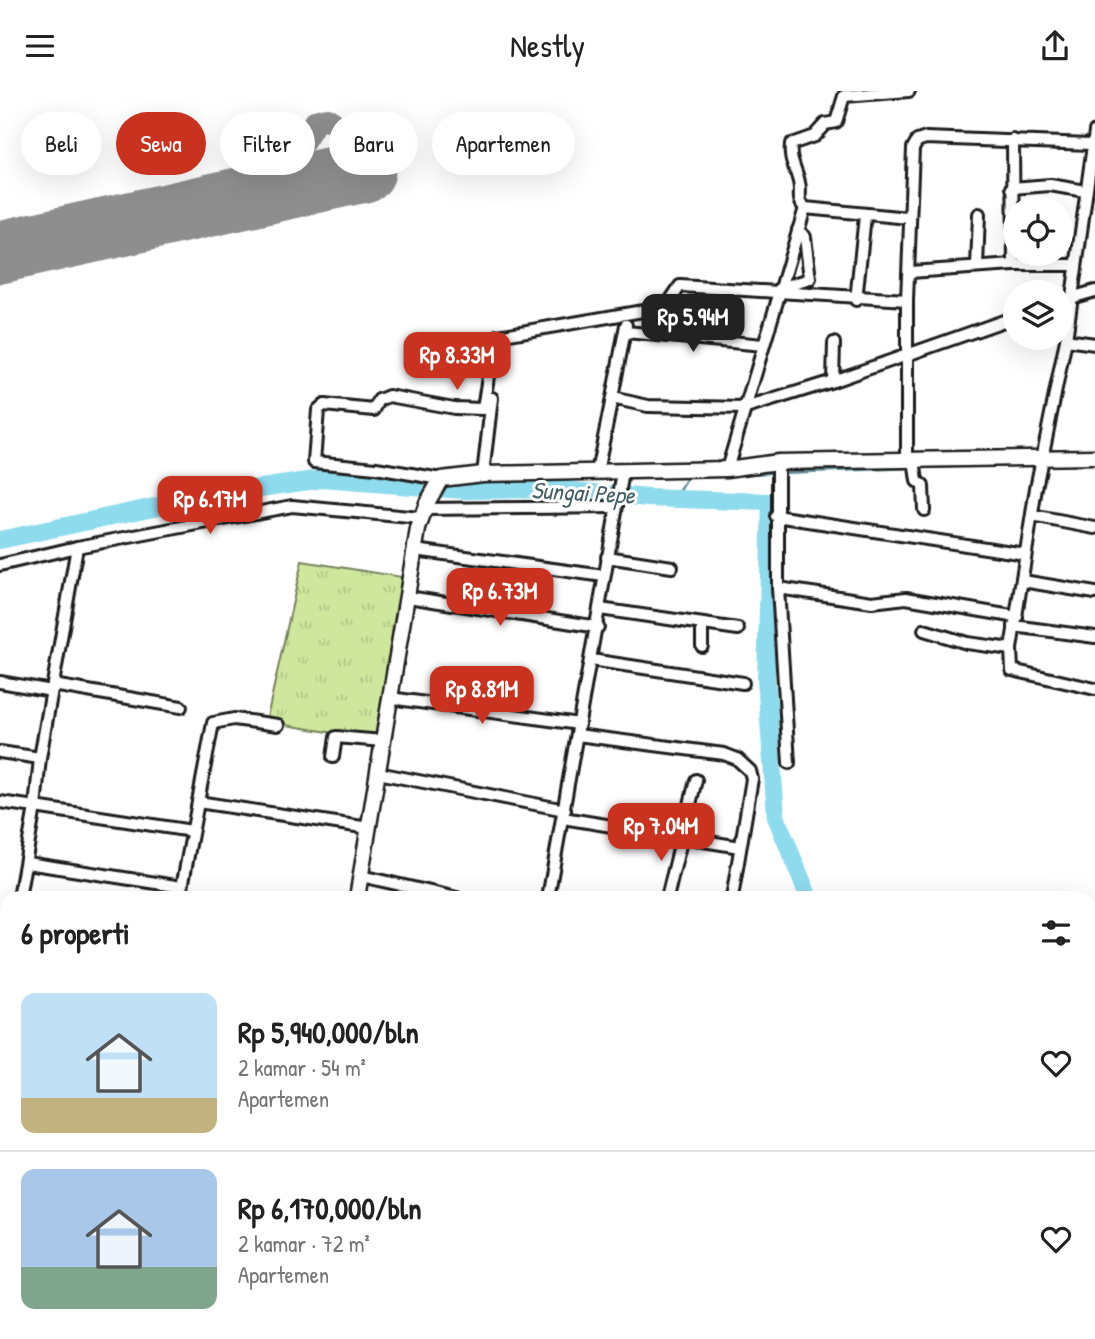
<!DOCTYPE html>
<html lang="id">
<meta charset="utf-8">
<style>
body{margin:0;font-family:"Patrick Hand",sans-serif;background:#f6f6f6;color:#222;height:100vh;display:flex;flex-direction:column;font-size:26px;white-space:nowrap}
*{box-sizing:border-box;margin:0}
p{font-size:23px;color:#767676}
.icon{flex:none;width:38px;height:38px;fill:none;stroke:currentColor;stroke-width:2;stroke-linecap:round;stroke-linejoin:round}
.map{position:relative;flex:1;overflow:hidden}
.drawer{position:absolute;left:0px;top:800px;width:1096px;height:450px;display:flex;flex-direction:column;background:#fff;border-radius:21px 21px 0 0;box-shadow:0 7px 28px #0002}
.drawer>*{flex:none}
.banner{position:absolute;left:21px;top:21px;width:700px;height:63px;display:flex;gap:14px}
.buttons{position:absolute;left:1003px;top:105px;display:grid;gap:14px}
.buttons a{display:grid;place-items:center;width:70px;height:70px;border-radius:50%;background:#fff;box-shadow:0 7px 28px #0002;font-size:35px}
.price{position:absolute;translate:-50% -60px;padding:0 16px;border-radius:14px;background:#c8321e;color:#fff;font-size:23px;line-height:46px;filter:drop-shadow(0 2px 4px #0008)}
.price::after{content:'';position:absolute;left:50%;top:42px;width:21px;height:16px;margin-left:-10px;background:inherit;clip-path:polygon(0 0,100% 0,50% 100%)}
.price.on{background:#222;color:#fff}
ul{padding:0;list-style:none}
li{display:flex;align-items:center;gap:21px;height:175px;padding:0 21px}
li+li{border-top:2px solid #e0e0e0}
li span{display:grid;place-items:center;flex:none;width:196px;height:140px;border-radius:14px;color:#555}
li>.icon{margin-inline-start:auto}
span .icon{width:84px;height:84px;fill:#fffc;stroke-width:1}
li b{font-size:30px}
h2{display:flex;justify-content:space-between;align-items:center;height:84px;padding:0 21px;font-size:30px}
.chip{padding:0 24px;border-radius:32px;background:#fff;box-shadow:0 7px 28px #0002;font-size:24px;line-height:63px}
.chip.on{background:#c8321e;color:#fff}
header{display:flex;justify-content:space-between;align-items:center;height:91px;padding:0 21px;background:#fff;font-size:32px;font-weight:600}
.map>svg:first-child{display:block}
.grass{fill:url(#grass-tufts);stroke:#75825c;stroke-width:2}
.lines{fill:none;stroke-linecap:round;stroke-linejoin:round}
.stream{stroke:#608f99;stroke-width:2.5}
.river{stroke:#8edbed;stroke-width:18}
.taxiway{stroke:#8e8e8e;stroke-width:24}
.runway{stroke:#8e8e8e;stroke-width:63}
.minor-casing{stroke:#1c1c1c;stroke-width:16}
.secondary-casing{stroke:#1c1c1c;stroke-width:19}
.minor{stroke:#fff;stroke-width:10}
.secondary{stroke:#fff;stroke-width:14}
.labels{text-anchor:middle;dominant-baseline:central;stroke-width:6;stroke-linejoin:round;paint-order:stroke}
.water-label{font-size:24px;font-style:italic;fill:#445f65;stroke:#fff}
</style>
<header><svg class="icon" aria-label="menu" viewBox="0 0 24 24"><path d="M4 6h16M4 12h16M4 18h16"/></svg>Nestly<svg class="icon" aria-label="share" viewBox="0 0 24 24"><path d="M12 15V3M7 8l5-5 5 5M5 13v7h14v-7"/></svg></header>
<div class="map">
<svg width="1095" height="1248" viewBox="0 0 1095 1248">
<defs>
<pattern id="grass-tufts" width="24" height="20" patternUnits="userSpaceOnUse" patternTransform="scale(1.75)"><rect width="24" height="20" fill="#cee79d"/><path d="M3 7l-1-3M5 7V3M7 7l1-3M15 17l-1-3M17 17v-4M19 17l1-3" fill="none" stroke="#b0c687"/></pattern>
</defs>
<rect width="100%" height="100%" fill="#fff"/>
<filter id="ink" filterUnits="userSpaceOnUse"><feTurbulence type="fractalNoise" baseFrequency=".0143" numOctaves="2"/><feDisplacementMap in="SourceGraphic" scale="14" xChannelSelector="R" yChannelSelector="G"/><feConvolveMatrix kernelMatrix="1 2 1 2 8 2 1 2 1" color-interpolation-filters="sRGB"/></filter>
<g filter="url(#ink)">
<path class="grass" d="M 302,470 L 408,487 L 379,649 L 266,631 Z"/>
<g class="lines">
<g class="stream">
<path d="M 920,377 L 976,375"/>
<path d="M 780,382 L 913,377"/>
<path d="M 738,383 L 773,382"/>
<path d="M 675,408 L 688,386 L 696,385"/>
</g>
<g class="river">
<path d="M 0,449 L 206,405 L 322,388 L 464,399 L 551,398 L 648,407 L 771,411 L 766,588 L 776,726 L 809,807"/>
<path d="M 1088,1220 L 1095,1226"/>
</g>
<path class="taxiway" d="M 253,105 L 281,87 L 315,31 L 327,28 C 364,50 353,102 311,102 C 304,102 296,98 290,97"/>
<path class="runway" d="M 0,161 L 364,80"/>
<defs>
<g id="minor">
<path d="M 1095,40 L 1066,249 L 1036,397 L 1011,558 L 1012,579 L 1095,598"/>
<path d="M 1013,49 L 1014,174"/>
<path d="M 1012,97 L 1050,94 L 1085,100"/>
<path d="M 805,117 L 909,127"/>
<path d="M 977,176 L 979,123"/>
<path d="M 910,181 L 1014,174 L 1076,174"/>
<path d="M 780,197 L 810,188 L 805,146 L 798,139"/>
<path d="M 856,209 L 865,125"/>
<path d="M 1060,210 L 1095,200"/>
<path d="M 626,241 L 763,254"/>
<path d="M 1066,249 L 1095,253"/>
<path d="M 833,290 L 834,252"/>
<path d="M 612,307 L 626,234"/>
<path d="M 907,369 L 907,209 L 913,57 L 917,50 L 926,47 L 1091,53"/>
<path d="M 914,369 L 917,390 L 923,395 L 924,419"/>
<path d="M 778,371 L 778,497 L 789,672"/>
<path d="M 727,378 L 805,117 C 796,108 802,102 799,91 C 796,77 789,69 791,53 L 814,45 L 825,33 L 836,31 L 844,5 L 909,0"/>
<path d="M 597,381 L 612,307 L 648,315 L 746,317 L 833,290 L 1015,226"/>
<path d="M 483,383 L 492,307"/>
<path d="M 441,388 L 376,377 L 314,371 L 318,319 L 324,314 L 374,319 L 379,309 L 389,305 L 454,317 L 483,318 L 493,253 L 498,245 L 666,216 L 680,195 L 907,209"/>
<path d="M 424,418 L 616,416"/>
<path d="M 776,425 L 1025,463"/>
<path d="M 1032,425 L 1095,437"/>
<path d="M 415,459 L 604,485"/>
<path d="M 607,466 L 672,476"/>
<path d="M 0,474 L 77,456 L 292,415 L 420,427"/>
<path d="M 1023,490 L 1095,502"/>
<path d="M 778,497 L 872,511 L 906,507 L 1017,526"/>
<path d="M 408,506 L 598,536"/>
<path d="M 600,518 L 738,538"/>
<path d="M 1014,535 L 1095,546"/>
<path d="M 924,539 L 967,552 L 1011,558"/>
<path d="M 702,555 L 702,533"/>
<path d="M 591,569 L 743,592"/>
<path d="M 0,591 L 52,600"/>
<path d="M 53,594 L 181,616"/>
<path d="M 390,607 L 579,633"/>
<path d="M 577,644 L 724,663 L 737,668 L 750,680 L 752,688 L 732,807"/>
<path d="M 0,661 L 40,667 L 77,456"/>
<path d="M 333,666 L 336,646 L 383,650"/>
<path d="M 40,667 L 35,716 L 192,740"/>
<path d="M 378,682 L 565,719"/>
<path d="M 0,711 L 35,716 L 19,807"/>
<path d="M 198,711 L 213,632 L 234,628 L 278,634"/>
<path d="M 563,727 L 740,756"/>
<path d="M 27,772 L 182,796"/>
<path d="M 361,785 L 457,807"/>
<path d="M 180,807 L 198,711 L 369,737"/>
<path d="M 548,807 L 623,381"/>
<path d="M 667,807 L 696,689"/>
<path d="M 0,874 L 7,849"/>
<path d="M 0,880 L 7,881"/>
<path d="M 0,1003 L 7,1005"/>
<path d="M 1088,1053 L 1095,1052"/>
<path d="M 0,1084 L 7,1086"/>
<path d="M 506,1242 L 506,1248"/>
<path d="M 357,1248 L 357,1242"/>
<path d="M 396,1248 L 396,1242"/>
<path d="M 432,1248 L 432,1242"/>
<path d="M 469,1248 L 469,1242"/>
<path d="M 540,1248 L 540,1242"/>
<path d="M 873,1248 L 873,1242"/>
<path d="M 907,1248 L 907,1242"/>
<path d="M 944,1248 L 944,1242"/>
<path d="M 978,1248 L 978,1242"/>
<path d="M 1012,1248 L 1013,1242"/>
</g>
<g id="secondary">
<path d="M 357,807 L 418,438 L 427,412 L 441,388 L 483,383 L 727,378 L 778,371 L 1095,366"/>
<path d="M 276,1248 L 277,1242"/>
</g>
</defs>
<use href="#minor" class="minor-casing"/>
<use href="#secondary" class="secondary-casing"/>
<use href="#minor" class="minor"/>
<use href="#secondary" class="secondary"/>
</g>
</g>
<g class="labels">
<g class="water-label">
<text transform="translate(583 401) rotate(3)">Sungai Pepe</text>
</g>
</g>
</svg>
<div class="buttons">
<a><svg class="icon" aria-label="locate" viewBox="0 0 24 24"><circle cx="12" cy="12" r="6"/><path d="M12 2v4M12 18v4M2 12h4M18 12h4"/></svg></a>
<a><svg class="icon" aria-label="layers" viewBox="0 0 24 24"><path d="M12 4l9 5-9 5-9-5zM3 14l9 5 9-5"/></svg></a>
</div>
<b class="price on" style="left:693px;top:263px">Rp 5.94M</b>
<b class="price" style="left:457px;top:301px">Rp 8.33M</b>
<b class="price" style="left:210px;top:445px">Rp 6.17M</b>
<b class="price" style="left:500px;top:537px">Rp 6.73M</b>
<b class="price" style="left:482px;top:635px">Rp 8.81M</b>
<b class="price" style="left:661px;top:772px">Rp 7.04M</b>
<div class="banner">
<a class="chip">Beli</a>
<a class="chip on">Sewa</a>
<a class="chip">Filter</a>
<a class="chip">Baru</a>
<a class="chip">Apartemen</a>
</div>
<section class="drawer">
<h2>6 properti<svg class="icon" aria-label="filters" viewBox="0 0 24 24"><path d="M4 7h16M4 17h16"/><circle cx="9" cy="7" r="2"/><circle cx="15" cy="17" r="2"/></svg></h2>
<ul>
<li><span style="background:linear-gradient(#bfe0f5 75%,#c2b280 0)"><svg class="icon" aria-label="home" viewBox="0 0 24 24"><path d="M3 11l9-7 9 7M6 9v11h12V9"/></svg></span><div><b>Rp 5,940,000/bln</b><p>2 kamar · 54 m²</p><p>Apartemen</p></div><svg class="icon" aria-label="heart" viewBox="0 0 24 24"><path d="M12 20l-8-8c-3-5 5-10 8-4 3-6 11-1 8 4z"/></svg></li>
<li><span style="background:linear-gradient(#a9c7e8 70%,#7fa58c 0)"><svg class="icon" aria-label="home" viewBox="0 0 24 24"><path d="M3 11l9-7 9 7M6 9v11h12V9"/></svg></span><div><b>Rp 6,170,000/bln</b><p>2 kamar · 72 m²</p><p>Apartemen</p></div><svg class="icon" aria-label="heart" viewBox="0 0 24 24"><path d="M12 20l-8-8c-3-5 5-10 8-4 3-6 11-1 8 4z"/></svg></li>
</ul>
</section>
</div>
